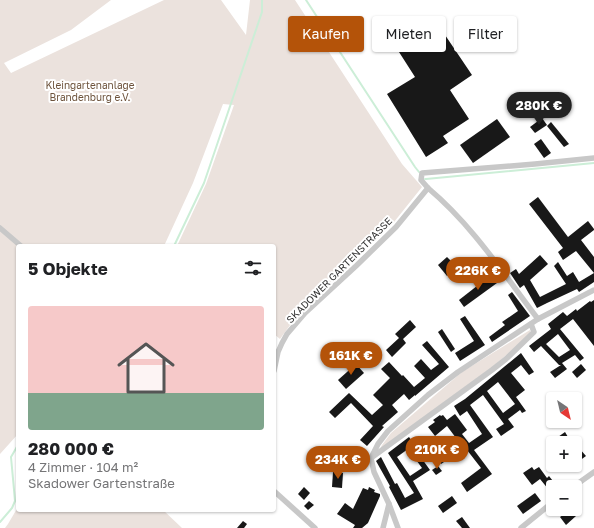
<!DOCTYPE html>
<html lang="de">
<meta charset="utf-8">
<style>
body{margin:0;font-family:"Golos Text",sans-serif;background:#f2f2f2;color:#202124;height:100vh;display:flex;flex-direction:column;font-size:15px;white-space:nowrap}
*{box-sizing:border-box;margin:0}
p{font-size:13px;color:#757577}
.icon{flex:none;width:22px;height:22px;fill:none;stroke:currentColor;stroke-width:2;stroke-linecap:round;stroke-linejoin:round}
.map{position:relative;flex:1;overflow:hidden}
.side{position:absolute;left:16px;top:244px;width:260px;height:268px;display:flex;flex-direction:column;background:#fff;border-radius:4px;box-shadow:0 1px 3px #0004}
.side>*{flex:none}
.banner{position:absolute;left:288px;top:16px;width:246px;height:36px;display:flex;gap:8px}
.needle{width:26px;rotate:145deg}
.controls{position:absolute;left:546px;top:392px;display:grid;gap:8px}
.controls a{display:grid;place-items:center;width:36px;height:36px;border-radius:4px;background:#fff;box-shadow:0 1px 3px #0004;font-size:20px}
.price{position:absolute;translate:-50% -34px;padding:0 9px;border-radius:14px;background:#b45309;color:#fff;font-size:13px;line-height:26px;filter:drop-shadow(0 1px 2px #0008)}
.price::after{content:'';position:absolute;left:50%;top:24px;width:12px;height:9px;margin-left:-6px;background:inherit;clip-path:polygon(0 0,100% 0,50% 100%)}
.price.on{background:#222;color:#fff}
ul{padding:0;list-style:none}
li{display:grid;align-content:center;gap:8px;height:212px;padding:0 12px}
li span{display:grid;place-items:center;height:124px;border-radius:4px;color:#555}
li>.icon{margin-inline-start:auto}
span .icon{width:72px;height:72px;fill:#fffc;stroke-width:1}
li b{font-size:17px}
h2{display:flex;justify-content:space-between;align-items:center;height:48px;padding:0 12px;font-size:17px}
.pill{padding:0 14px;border-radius:4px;background:#fff;box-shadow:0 1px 3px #0004;font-size:14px;line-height:36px}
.pill.on{background:#b45309;color:#fff}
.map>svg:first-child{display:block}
.green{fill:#ebe2dd}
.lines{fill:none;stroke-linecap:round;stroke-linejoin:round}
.stream{stroke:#cceed7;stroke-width:2}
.building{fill:#181818;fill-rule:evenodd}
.street{stroke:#c8c8c8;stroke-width:5.5}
.labels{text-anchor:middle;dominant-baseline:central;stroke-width:4;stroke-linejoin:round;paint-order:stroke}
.park-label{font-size:10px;fill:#6e543d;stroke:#fff}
.street-label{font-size:10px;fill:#313131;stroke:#fff}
</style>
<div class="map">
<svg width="594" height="528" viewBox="0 0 594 528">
<rect width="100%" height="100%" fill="#fff"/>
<g class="green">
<path d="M 0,0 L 111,0 L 71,30 L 4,63 L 11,73 L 164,0 L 221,0 L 246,35 L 250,0 L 295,0 L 402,164 L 422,187 L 394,222 L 301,310 L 280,339 L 274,334 L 274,246 L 177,246 L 206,184 L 234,105 L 223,104 L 193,183 L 164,246 L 18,246 L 18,434 L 0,454 Z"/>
<path d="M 530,330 L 531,333 L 504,357 L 491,368 L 380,449 L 382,445 L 391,433 L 455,378 L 462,372 Z"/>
<path d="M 18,507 L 18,510 L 163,510 L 182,528 L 5,528 L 8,524 Z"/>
</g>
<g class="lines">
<g class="stream">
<path d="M 306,0 L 415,167 L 419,172"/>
<path d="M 425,179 L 426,179 L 594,163"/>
<path d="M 174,246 L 204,183 L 262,12 L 262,0"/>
<path d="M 0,522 L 12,508 L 15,501 L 11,457 L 18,445"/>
</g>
</g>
<g class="building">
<path d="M 441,29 L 472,75 L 450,90 L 469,119 L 443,136 L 448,143 L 426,157 L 387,94 L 415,77 L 399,52 L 418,40 L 420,43 Z"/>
<path d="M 542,118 L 547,125 L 535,133 L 530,127 Z"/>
<path d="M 497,119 L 510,137 L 473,163 L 460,145 Z"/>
<path d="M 551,122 L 569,144 L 564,147 L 547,126 Z"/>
<path d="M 541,139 L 551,153 L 544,158 L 534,144 Z"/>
<path d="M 538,197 L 568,237 L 588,221 L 594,229 L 594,230 L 581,240 L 594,257 L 594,282 L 579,292 L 577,289 L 547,303 L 537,308 L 524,285 L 520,288 L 510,273 L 516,269 L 519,274 L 540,255 L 548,264 L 530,280 L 540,297 L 566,284 L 554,266 L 558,262 L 567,276 L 573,272 L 579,282 L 594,273 L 576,251 L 563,260 L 558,252 L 563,248 L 529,204 Z"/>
<path d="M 447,257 L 457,267 L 447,276 L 438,265 Z"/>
<path d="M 491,275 L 497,283 L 464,307 L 459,300 Z"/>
<path d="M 512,292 L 530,316 L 492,342 L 489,337 L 505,325 L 502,322 L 518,311 L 508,295 Z"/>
<path d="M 594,300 L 594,346 L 573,319 L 560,329 L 584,358 L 580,361 L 575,355 L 562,363 L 567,369 L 555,378 L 550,372 L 561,365 L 559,365 L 541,346 L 534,352 L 529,346 L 551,329 L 548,324 L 563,312 L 567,316 L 576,309 L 577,311 L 590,301 L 591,302 ZM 558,334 L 570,350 L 559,357 L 546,344 Z"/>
<path d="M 465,316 L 485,345 L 460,361 L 455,353 L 474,341 L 460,319 Z"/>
<path d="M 410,320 L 416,327 L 403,339 L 406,343 L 392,357 L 386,350 L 399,338 L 395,334 Z"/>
<path d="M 442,329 L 455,349 L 451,352 L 438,332 Z"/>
<path d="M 427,341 L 449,367 L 415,396 L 415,395 L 409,400 L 404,394 L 392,405 L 398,412 L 382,426 L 384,427 L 367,446 L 360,440 L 373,426 L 351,403 L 335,418 L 329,412 L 349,393 L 372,415 L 383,405 L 373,395 L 390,378 L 381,369 L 389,362 L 402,376 L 403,375 L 414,387 L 425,378 L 414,366 L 421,359 L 431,370 L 439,364 L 422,345 Z"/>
<path d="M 521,353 L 534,372 L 529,375 L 521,365 L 511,373 L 525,390 L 516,397 L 526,411 L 522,413 L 520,410 L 508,419 L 514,427 L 501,436 L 496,429 L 504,424 L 483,395 L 470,405 L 493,437 L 474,450 L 492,474 L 467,492 L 461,483 L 481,468 L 460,441 L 459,442 L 447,426 L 435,436 L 428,427 L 435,422 L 433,420 L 440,415 L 441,416 L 443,415 L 447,420 L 455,414 L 467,430 L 462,434 L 469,443 L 482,434 L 467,411 L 460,416 L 454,406 L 465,399 ZM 498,382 L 515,404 L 503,413 L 487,391 Z"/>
<path d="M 356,364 L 364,373 L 346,389 L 338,380 Z"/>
<path d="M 581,364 L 586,370 L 577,378 L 572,372 Z"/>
<path d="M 565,432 L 568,437 L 561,442 L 558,437 Z"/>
<path d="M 409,437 L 414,444 L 412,445 L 430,470 L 413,481 L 423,499 L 401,510 L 389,487 L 390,486 L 376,461 L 381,457 L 395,484 L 397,483 L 405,498 L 414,493 L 388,453 ZM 408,449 L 422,468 L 410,476 L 397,457 Z"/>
<path d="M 430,437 L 447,460 L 441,464 L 424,442 Z"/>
<path d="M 579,448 L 586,456 L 575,464 L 575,451 Z"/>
<path d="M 438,466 L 442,471 L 436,475 L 432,470 Z"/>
<path d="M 532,467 L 534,470 L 539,467 L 547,478 L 549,476 L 556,485 L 549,490 L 540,479 L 532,485 L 523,473 Z"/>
<path d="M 333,472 L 343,473 L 342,488 L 332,487 Z"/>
<path d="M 304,487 L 310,493 L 304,500 L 298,494 Z"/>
<path d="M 369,487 L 375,490 L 374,492 L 380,494 L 380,496 L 368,523 L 362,528 L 353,528 L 355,525 L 337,514 L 345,503 L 353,509 L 363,488 L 368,490 Z"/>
<path d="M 535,493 L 541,501 L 523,514 L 517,506 Z"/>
<path d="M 452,496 L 457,503 L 443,513 L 438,506 Z"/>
<path d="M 309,501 L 314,505 L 308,510 L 304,506 Z"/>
<path d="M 571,509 L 576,516 L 566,525 L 560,517 Z"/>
<path d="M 462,517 L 470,528 L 462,528 L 456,521 Z"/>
<path d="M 243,521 L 247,524 L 244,528 L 237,528 Z"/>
</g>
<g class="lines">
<g class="street">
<path d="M 428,188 L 421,180 L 422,173 L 535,164 L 594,158"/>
<path d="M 0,228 L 21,246"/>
<path d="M 274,371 L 278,352 L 282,343 L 287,334 L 305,313 L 356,266 L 396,227 L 428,188 C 473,226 503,273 538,319"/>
<path d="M 371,458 L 492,370 L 506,359 L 534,332 L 531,324"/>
<path d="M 573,487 L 594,472"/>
<path d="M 274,491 L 315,528"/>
<path d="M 383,528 L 389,504"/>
<path d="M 398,528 L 389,504 L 374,472 L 371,458 L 378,444 L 388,431 L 428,395 L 458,372 L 538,319 L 594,290"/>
<path d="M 521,528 L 553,502"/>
</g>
</g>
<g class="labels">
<g class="park-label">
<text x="90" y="85">Kleingartenanlage<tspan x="90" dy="12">Brandenburg e.V.</tspan></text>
</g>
<g class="street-label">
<text transform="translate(339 270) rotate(-45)">SKADOWER GARTENSTRASSE</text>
</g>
</g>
</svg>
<div class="controls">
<a><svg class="needle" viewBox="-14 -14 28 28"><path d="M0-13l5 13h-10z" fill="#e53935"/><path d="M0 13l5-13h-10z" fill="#757577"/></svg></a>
<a>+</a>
<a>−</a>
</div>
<b class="price on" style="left:539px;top:126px">280K €</b>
<b class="price" style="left:478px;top:291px">226K €</b>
<b class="price" style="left:351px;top:376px">161K €</b>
<b class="price" style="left:437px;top:470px">210K €</b>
<b class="price" style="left:338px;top:480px">234K €</b>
<div class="banner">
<a class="pill on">Kaufen</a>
<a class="pill">Mieten</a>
<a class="pill">Filter</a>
</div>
<section class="side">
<h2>5 Objekte<svg class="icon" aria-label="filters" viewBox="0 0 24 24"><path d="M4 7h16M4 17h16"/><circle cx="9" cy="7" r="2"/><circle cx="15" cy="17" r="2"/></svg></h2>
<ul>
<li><span style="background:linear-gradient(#f6c9c9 70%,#7fa58c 0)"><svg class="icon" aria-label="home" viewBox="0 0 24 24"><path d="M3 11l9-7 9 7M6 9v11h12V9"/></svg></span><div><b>280 000 €</b><p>4 Zimmer · 104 m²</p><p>Skadower Gartenstraße</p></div></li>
</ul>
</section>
</div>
